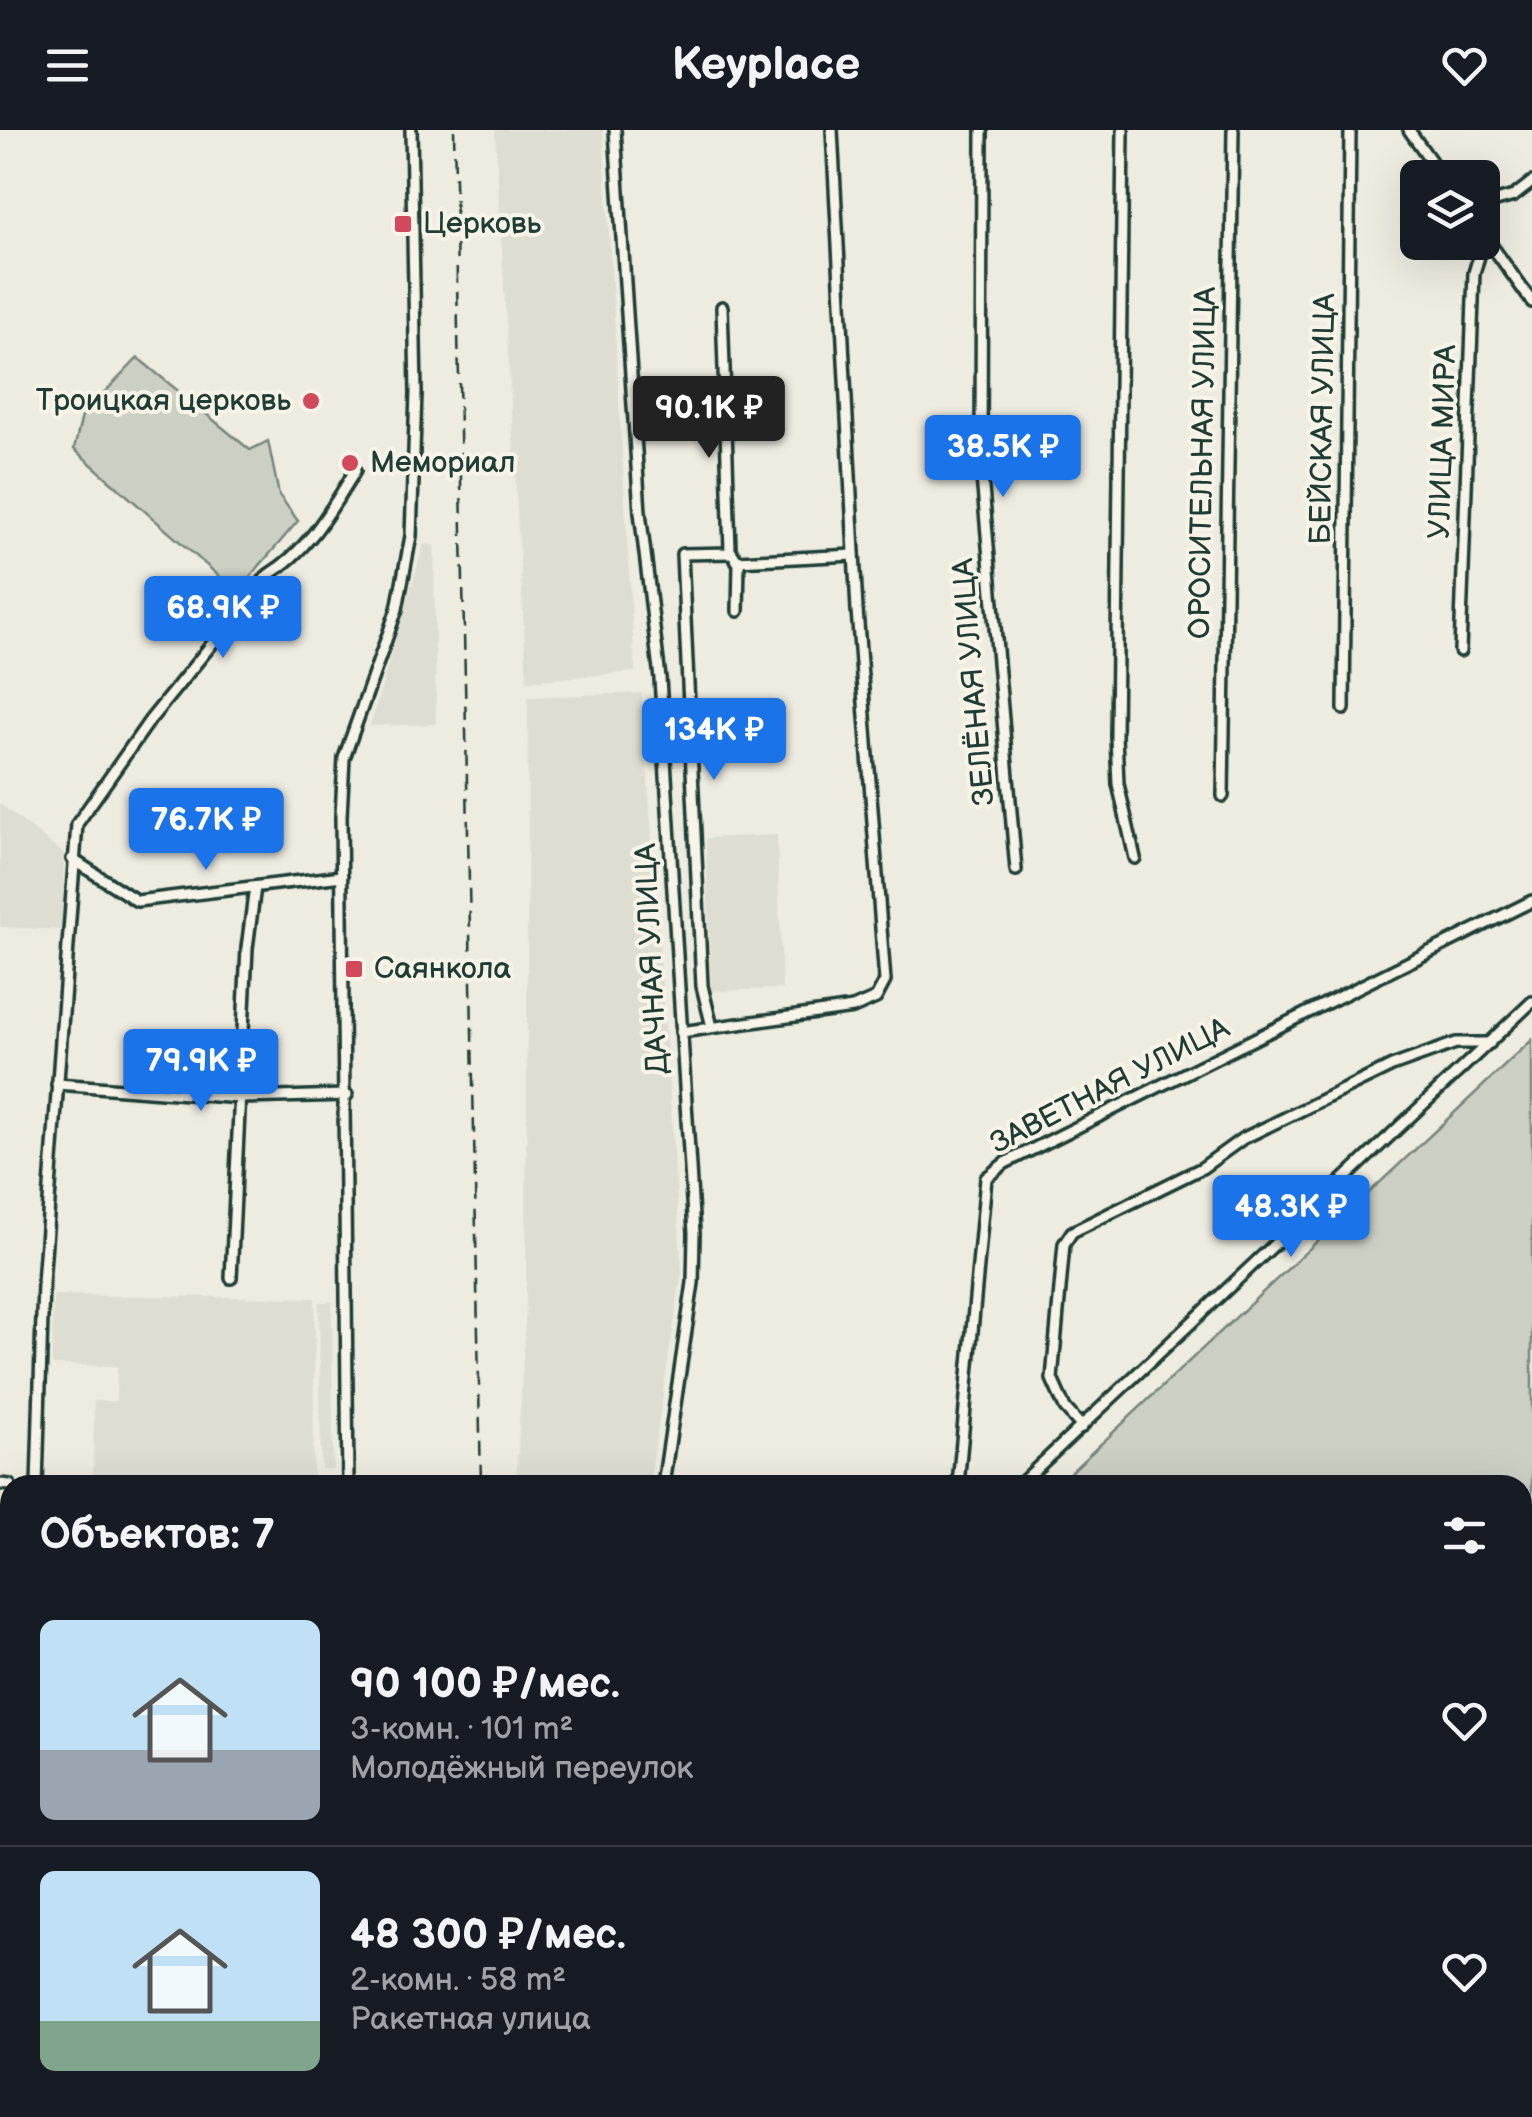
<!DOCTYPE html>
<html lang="ru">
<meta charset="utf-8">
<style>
body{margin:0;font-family:"Balsamiq Sans",sans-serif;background:#20242c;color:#f1f3f6;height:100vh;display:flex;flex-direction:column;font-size:38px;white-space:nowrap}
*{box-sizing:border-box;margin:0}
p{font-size:32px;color:#9ea1a6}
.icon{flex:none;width:55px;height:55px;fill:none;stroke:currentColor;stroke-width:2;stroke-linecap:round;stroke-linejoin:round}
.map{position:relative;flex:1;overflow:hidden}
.panel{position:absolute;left:0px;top:1345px;width:1532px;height:642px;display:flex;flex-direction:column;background:#171b24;border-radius:30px 30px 0 0;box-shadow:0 10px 40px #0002}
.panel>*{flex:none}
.tools{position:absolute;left:1400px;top:30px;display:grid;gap:20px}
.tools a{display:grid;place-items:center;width:100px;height:100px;border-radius:15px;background:#171b24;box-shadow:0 10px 40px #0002;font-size:50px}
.price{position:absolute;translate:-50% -85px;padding:0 22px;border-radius:10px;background:#1a73e8;color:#fff;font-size:32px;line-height:65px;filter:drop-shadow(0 2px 5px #0008)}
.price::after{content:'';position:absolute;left:50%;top:60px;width:30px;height:22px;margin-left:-15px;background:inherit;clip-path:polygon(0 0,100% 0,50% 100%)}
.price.selected{background:#222;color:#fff}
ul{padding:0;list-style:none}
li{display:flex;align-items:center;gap:30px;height:250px;padding:0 40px}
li+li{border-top:2px solid #363941}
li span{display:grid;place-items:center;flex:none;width:280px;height:200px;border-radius:15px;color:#555}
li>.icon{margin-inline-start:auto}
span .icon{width:120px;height:120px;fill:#fffc;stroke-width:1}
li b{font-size:42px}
h2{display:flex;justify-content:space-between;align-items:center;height:120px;padding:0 40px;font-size:42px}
header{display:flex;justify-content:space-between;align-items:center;height:130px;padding:0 40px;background:#171b24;font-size:45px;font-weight:600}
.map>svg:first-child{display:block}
.built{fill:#ddddd2}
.green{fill:#cccfc4;stroke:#76867c;stroke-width:2.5}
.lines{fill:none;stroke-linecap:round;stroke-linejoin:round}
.minor-casing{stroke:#1f3d34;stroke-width:16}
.minor{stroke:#f7f3e8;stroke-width:9}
.rail{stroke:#1f3d34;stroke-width:2.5;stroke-dasharray:15 8;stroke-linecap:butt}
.poi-dot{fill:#d1495b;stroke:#f7f3e8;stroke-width:4}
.labels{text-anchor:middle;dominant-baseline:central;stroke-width:8;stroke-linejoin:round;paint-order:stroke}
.poi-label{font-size:30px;fill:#1f3d34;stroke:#f7f3e8;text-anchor:start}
.street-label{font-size:30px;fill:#1f3d34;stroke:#f7f3e8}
</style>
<header><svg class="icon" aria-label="menu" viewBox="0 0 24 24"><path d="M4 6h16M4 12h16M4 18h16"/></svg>Keyplace<svg class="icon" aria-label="heart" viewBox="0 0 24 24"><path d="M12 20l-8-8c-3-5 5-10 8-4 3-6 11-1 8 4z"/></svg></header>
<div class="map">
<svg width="1532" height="1987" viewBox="0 0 1532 1987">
<rect width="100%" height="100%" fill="#eeece1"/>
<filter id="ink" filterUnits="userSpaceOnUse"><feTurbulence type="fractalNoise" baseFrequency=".01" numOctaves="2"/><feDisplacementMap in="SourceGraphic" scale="20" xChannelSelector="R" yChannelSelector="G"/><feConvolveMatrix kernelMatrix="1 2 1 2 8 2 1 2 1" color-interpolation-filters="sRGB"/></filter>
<g filter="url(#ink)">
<g class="built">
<path d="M 495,0 L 603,0 L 635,542 L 527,551 Z"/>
<path d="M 424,414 L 434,415 L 436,594 L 370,596 Z"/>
<path d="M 642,563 L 682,1141 L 649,1355 L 516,1355 L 526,1173 L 528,567 Z"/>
<path d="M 0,674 L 64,724 L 62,800 L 0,797 Z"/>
<path d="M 777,705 L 782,859 L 711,861 L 706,708 Z"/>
<path d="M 53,1165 L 315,1168 L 313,1354 L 93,1351 L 94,1271 L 116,1271 L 117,1236 L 52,1235 Z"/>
<path d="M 319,1172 L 332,1172 L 333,1339 L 321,1339 Z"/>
</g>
<g class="green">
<path d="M 138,228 L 250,320 L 268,311 L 279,365 L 298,391 L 237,462 L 74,319 L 82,286 Z"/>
<path d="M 1532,910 L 1532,1987 L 863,1987 L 863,1978 L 1522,1978 L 1522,1355 L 1057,1355 Z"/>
</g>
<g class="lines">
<defs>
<g id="minor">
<path d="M 615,0 L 640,382 L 660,548 L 694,1103 L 693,1153 L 663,1355"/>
<path d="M 982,0 L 981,335 L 1016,740"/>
<path d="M 1123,0 L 1116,606 L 1118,654 L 1135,728"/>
<path d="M 1409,0 L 1443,48"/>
<path d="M 1482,75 L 1514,66 L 1532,52"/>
<path d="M 1484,105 L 1532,172"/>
<path d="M 722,177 L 730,420 L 739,433 L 738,481"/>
<path d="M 737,431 L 854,425"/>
<path d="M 1460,521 L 1474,143 L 1485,106"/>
<path d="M 1344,579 L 1350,0"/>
<path d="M 1223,666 L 1233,0"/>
<path d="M 72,729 L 137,771 L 342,746"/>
<path d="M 712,897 L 702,856 L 682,424 L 732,423"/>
<path d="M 681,902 L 853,878 L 876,868 L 885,851 L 857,480 L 832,0"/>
<path d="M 57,954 L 241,968 L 347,965"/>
<path d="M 231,1148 L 247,818 L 255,757"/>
<path d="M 1082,1297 L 1065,1278 L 1052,1249 L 1064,1114 L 1072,1102 L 1202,1038 L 1242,1009 L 1392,936 L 1456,913 L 1490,913"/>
<path d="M 0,1354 L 10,1355"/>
<path d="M 37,1355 L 43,1153 L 77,694 L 150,590 L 268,445 C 309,420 330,381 355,341"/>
<path d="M 348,1355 L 341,686 L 344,628 L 397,479 L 411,406 L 416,263 L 411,0"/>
<path d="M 958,1355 L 986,1048 L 1005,1033 L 1532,771"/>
<path d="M 1019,1355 L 1532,872"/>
<path d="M 246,1987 L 252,1978"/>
<path d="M 602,1987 L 603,1978"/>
</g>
</defs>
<use href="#minor" class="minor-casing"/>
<use href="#minor" class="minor"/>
<g class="rail">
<path d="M 454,0 L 481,1355"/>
<path d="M 493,1978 L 493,1987"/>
<path d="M 440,1987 L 444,1978"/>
<path d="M 472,1987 L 473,1978"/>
</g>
</g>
</g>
<g class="poi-dot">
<rect x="393" y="84" width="20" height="20" rx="5"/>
<circle cx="311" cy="271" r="10"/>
<circle cx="350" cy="333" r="10"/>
<rect x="344" y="829" width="20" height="20" rx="5"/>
</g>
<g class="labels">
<g class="poi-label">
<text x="423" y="94">Церковь</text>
<text x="291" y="271" text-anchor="end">Троицкая церковь</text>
<text x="370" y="333">Мемориал</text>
<text x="374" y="839">Саянкола</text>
</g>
<g class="street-label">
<text transform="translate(1323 289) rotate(-89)">БЕЙСКАЯ УЛИЦА</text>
<text transform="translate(1443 312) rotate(-88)">УЛИЦА МИРА</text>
<text transform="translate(1203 333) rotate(-89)">ОРОСИТЕЛЬНАЯ УЛИЦА</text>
<text transform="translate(974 552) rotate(-95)">ЗЕЛЁНАЯ УЛИЦА</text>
<text transform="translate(652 829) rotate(-93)">ДАЧНАЯ УЛИЦА</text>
<text transform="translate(1110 956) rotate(-27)">ЗАВЕТНАЯ УЛИЦА</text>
</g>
</g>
</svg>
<div class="tools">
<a><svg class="icon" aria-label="layers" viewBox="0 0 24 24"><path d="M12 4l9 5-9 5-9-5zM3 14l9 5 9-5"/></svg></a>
</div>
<b class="price selected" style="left:709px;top:331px">90.1K ₽</b>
<b class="price" style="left:1003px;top:370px">38.5K ₽</b>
<b class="price" style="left:223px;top:531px">68.9K ₽</b>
<b class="price" style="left:714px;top:653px">134K ₽</b>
<b class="price" style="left:206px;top:743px">76.7K ₽</b>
<b class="price" style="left:201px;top:984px">79.9K ₽</b>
<b class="price" style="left:1291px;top:1130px">48.3K ₽</b>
<section class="panel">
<h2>Объектов: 7<svg class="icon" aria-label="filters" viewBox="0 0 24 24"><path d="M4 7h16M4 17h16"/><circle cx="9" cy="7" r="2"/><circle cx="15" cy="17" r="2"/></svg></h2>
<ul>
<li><span style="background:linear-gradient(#bfe0f5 65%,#9aa5b1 0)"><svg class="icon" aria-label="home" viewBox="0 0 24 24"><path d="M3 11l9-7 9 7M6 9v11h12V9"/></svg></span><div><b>90 100 ₽/мес.</b><p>3-комн. · 101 m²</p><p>Молодёжный переулок</p></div><svg class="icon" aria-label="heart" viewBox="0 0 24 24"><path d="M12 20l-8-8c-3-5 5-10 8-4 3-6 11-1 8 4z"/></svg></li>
<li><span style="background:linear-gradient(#bfe0f5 75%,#7fa58c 0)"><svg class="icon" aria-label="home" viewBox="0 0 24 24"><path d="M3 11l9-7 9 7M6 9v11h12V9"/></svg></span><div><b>48 300 ₽/мес.</b><p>2-комн. · 58 m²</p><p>Ракетная улица</p></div><svg class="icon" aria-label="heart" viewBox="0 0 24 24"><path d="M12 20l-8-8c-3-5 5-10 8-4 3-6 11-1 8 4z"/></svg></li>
</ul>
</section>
</div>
